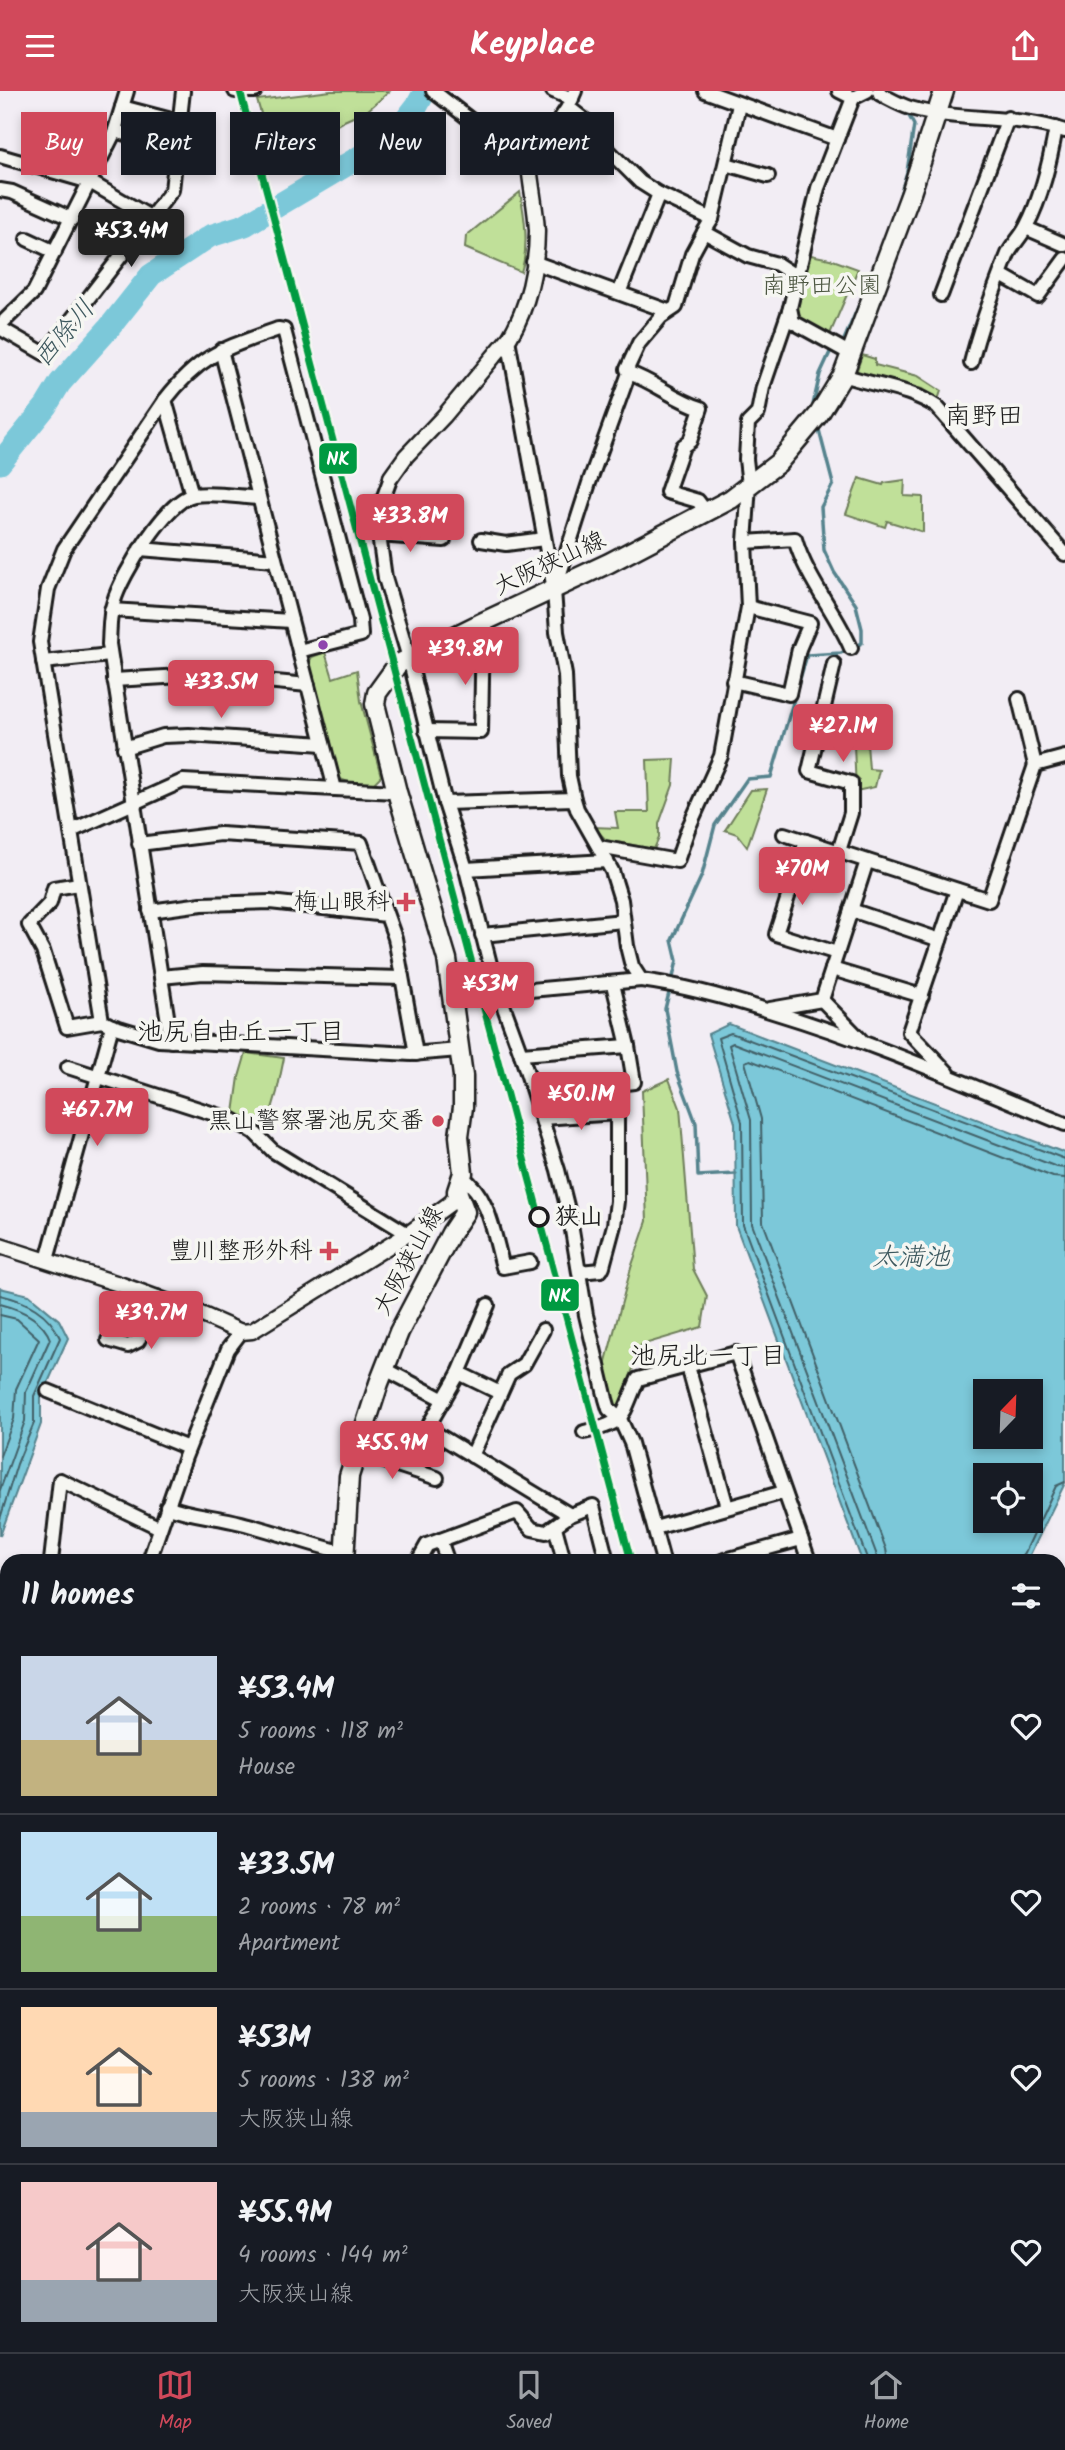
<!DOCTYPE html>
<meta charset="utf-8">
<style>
body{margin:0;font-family:Kalam,"Klee One",sans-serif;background:#242831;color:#f1f3f6;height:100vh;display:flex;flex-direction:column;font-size:26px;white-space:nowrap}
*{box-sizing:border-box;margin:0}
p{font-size:23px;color:#9ea1a6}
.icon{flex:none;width:38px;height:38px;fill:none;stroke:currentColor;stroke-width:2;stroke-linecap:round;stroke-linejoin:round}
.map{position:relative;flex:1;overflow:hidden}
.drawer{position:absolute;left:0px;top:1463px;width:1066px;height:798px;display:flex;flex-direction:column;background:#171b24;border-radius:21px 21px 0 0;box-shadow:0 4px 10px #0003}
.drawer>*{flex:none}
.top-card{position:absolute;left:21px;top:21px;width:700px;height:63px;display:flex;gap:14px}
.needle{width:46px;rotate:23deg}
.buttons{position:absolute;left:973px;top:1288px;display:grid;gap:14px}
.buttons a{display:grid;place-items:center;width:70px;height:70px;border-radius:0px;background:#171b24;box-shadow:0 4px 10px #0003;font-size:35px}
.price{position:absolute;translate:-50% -60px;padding:0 16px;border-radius:7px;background:#d1495b;color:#fff;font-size:23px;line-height:46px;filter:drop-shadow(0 2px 4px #0008)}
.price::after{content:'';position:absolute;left:50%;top:42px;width:21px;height:16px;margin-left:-10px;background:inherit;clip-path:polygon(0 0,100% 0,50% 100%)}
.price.current{background:#222;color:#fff}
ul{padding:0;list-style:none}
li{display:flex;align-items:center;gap:21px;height:175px;padding:0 21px}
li+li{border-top:2px solid #363941}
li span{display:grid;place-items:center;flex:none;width:196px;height:140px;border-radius:0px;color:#555}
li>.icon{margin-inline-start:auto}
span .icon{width:84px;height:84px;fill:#fffc;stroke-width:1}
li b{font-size:30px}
h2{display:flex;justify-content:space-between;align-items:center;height:84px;padding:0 21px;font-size:30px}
.chip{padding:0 24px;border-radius:0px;background:#171b24;box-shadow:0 4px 10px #0003;font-size:24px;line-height:63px}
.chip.current{background:#d1495b;color:#fff}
header{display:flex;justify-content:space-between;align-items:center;height:91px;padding:0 21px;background:#d1495b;color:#fff;font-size:32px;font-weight:700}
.menu{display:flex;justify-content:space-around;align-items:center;height:98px;border-top:2px solid #363941;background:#171b24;font-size:19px;color:#9ea1a6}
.menu a{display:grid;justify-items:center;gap:4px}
.menu .current{color:#d1495b}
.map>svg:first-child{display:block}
.green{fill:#c0e099;stroke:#6e7e5a;stroke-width:2}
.water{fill:#7bc8d9;stroke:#55838d;stroke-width:2;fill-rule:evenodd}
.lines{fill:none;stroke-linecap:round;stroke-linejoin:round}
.shore{stroke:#426168;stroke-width:2}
.stream{stroke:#55838d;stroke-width:3.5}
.river{stroke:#7bc8d9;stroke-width:23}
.minor-casing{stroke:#1c1c1c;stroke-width:18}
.tertiary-casing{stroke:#1c1c1c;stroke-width:19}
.secondary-casing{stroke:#1c1c1c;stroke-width:21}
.primary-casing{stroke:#1c1c1c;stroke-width:23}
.minor{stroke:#f6f6f2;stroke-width:12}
.tertiary{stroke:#f6f6f2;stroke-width:14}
.secondary{stroke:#f6f6f2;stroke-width:16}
.primary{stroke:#f6f6f2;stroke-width:18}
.rail-1-casing{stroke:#f6f6f2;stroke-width:12}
.rail-1{stroke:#009a41;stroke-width:7}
.bus-dot{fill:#8e44ad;stroke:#f6f6f2;stroke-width:2.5}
.poi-dot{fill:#d1495b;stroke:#f6f6f2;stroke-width:2.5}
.stop-dot{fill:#f6f6f2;stroke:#1c1c1c;stroke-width:3.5}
.labels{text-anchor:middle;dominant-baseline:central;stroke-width:7;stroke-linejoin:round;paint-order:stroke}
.park-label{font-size:24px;fill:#4d5742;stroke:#f6f6f2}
.street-label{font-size:24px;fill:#1c1c1c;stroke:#f6f6f2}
.poi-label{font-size:24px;fill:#1c1c1c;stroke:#f6f6f2;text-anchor:end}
.stop-label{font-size:24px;font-weight:bold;fill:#1c1c1c;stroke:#f6f6f2;text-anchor:start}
.water-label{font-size:26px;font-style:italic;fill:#3d585e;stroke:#f6f6f2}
.neighbourhood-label{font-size:26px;fill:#1c1c1c;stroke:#f6f6f2}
.line-badge{stroke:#f6f6f2;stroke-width:2.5}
.badge-label{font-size:19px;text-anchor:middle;font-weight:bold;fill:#fff}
</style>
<header><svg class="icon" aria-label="menu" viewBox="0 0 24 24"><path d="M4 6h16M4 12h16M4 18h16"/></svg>Keyplace<svg class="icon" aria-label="share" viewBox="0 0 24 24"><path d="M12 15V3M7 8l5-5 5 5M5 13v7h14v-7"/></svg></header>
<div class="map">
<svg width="1065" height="2261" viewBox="0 0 1065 2261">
<rect width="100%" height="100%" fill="#f2edf4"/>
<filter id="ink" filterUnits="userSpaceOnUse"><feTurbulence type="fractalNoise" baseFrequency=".0143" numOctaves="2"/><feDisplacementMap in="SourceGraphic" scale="14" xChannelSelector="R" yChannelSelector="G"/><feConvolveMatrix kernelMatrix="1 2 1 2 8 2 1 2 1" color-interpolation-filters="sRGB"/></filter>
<g filter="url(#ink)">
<g class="green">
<path d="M 331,0 L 390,0 L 367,20 L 344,30 L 275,70 L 257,9 Z"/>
<path d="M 520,101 C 525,127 529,156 521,181 L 465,157 L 466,145 Z"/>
<path d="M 806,163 L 830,168 L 858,178 L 827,250 L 793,231 Z"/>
<path d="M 862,264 L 875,268 L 875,274 L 918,285 L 941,300 L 938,309 L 922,298 L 856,282 Z"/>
<path d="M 859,387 L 883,394 L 884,392 L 905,389 L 904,405 L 923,406 L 923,441 L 887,430 L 885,436 L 846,423 Z"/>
<path d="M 325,561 L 333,587 L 357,579 L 361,610 L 381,685 L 373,693 L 348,691 L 340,688 L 309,571 L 312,566 Z"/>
<path d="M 867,653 L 869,678 L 879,679 L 875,696 L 856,700 L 854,654 Z"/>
<path d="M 675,668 L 673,694 L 659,733 L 659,747 L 654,758 L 606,749 L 594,736 L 618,737 L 615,721 L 649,721 L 647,669 Z"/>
<path d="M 767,698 L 747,756 L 737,743 L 725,739 L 751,699 Z"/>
<path d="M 246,962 L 284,967 L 277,1001 L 267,1035 L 233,1029 L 239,986 Z"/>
<path d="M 669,988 L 680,1017 L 693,1178 L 707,1205 L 702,1236 L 641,1254 L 617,1324 L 601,1289 L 631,1177 L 647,1130 L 642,1000 Z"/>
</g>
<g class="water">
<path d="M 729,933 L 1065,1062 L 1065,1392 L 1027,1470 L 862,1470 L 736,1135 L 735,1032 L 708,943 ZM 985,1300 L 1031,1300 L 1031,1346 L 985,1346 ZM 985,1384 L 1031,1384 L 1031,1430 L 985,1430 Z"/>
<path d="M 0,1197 L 29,1204 L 59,1229 L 68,1247 L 41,1307 L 41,1333 L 0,1445 Z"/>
</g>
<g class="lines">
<g class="shore">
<path d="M 0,1204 C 26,1210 49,1221 60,1247 L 34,1305 L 34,1332 L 17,1373 L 0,1428"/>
<path d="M 0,1213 C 20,1218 42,1227 50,1248 L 26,1301 L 25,1330 L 0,1399"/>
<path d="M 0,1224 L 17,1228 L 39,1248 L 16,1298 L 14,1328 L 0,1365"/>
<path d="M 868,1470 L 743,1134 L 742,1031 L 718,947 L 731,942 L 1065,1068"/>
<path d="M 877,1470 L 876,1462 L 752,1133 L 751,1029 L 729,954 L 733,952 L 1057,1076 L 1065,1077"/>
<path d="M 888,1470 L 886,1458 L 763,1131 L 761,1028 L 745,971 L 750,969 L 1053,1086 L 1065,1087"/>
<path d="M 1021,1470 L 1056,1395 L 1065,1391"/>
</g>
<g class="stream">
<path d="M 872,1 L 875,8 L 889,14"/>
<path d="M 895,121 L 907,81 L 914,34 L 909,25 L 900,19"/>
<path d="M 839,252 L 844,249 L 870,188"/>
<path d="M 813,314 L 820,283 L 832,257"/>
<path d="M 819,339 L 833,393 L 821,416 L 824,459 L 834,481 L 856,514 L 862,538 L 862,552 L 854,556"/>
<path d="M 736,1083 L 698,1085 L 696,1032 L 677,981 L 665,918 L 677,870 L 672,849 L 702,784 L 715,734 L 747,688 L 771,686 L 807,564 L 841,562 L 847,559"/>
</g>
<path class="river" d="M 0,372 L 46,315 L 60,292 L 109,237 L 151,184 L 210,145 L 245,134 L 373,58 L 398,39 L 418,13 L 425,0"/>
<defs>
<g id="minor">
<path d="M 235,0 L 255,0"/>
<path d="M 433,0 L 529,74 L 568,16 L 575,0"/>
<path d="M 553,0 L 572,8"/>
<path d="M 705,0 L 837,48 L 818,97 L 790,217 L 793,231 L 851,263"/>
<path d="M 879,0 L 880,3 C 890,8 900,14 910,17 C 960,31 1014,23 1065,40"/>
<path d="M 853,7 L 867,0"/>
<path d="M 122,16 L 179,31"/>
<path d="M 568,16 L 591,34 L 600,51 L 640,91 L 659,103 L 712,128 L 704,141 L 748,165 L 777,173 L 797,186"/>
<path d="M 115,40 L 175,57"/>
<path d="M 837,48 L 853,7 L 839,0"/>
<path d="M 0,65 L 90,91 L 150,126"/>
<path d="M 726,73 L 768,85"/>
<path d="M 0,99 L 12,101 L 72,128"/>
<path d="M 712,128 L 739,14"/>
<path d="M 1026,137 L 1065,154"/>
<path d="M 27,148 L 55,161"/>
<path d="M 533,171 L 668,220"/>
<path d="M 1001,184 L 1038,205 L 1065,168"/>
<path d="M 619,202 L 659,103"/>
<path d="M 941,204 L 1008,27"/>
<path d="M 0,234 L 34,201 L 114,42 L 127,0"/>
<path d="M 0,237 L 45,263 L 172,99 L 183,0"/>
<path d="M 508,248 L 554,499 L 557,541 L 565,584 L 569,685 L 574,708 L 577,718 L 612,780 L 621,809 L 627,855 L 632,875 L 641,889 C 687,895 732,908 776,922 C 875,952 969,994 1065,1033"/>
<path d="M 221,259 L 299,560"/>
<path d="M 971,272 C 980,235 994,198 1008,163 C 1013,153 1021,146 1026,136 C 1042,106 1050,70 1056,37"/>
<path d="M 629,282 C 655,291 675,309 701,317 L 690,350 L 683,355 L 667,401 L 698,410 L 706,421"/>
<path d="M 843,284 C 874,295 910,297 937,316 L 1065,463"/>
<path d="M 165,309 L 192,404"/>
<path d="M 391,386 L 383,408 L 379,444 L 385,487 L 409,567 L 445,712 L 466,778 L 494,889 L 521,963 L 558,1079 L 570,1127 L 586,1224 L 606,1308 L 609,1318 L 620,1328 L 631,1352 L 663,1470"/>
<path d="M 379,444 L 444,449"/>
<path d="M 481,449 L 506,453 L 544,448"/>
<path d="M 745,451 L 795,448 C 806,487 835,520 851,557"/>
<path d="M 140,458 L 275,469"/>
<path d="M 555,498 L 589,392 L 629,282 L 627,278 L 639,252 L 661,226 L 676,216 L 692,163 L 704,141"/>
<path d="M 111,519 L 291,530"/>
<path d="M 43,571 L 110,564"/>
<path d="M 834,573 L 809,680 L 851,692 L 851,722 L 839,760"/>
<path d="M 114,589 L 199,584 L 308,594"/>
<path d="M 733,590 L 789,603 L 799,558 L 810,532 L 748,516"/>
<path d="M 1019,608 L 1035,674"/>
<path d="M 426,640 L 481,641 L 483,531"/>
<path d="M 124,657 L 163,645 L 189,644 L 323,653"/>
<path d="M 397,701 L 335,698 L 299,560 L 361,544 L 360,529 L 284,239 L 278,238 C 224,258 202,262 165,309 L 64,458 L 48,498 L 40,551 L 102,930 L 112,935 L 159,949 L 411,963 L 459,959"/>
<path d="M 445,712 L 574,708"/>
<path d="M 71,740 L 183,690 L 335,698"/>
<path d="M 784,743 L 989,809 L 1035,674 L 1065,666"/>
<path d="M 806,750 L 776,843 L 837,862"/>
<path d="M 139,753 L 220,743 L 361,752 L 395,847 L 416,963"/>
<path d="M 599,756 L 677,770 L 688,738 L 721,665 L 748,516 L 745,451 L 749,394 L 746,368 L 748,332 L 758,322 L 763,296 L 790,217"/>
<path d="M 466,778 L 607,770"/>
<path d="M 79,793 L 54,797 L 50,812 L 29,834 L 43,860 L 67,936 L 102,930"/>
<path d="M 851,819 L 940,849"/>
<path d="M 150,820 L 202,813 L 270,811 L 386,824"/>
<path d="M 482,844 L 623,830"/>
<path d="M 832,878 L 922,905"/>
<path d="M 161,886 L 203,882 L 402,887"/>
<path d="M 498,902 L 641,889"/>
<path d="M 822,909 L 861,949"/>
<path d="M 770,918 L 822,909 L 867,770"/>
<path d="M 171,950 L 109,553 C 110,539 109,524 114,510 C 121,485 167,408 194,404 C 213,401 240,406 259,407"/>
<path d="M 521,963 L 628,955"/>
<path d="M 68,976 L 233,1029 L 254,1041 L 273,1060 L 408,1143"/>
<path d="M 948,982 L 909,941 L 957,799"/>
<path d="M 542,1027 L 617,1022"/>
<path d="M 462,1086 C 490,1105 494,1145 503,1176 L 530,1171"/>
<path d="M 47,1169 L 112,935"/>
<path d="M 579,1181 L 601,1179 L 603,1175 L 614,1134 L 617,1110 L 617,993 L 634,991 L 628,955 L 613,893"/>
<path d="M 488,1214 L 459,1282 L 430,1332 L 430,1339 L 570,1424"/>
<path d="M 108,1249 L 128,1255 L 138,1250 L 157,1206"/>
<path d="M 688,1275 L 727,1416"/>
<path d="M 385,1278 L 444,1309"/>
<path d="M 459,1282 L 500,1302"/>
<path d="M 48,1300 L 188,1357"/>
<path d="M 584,1341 C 627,1332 621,1326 638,1288 L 736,1262 L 809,1470"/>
<path d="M 357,1361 L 437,1387"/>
<path d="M 472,1365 L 509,1283 L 524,1273 L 543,1239"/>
<path d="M 167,1415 C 191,1425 216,1425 241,1432 C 276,1441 310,1453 345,1462"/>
<path d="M 555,1436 L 562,1462 L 561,1470"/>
<path d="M 655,1437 L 784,1401"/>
<path d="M 440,1449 L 446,1466 L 445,1470"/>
<path d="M 51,1470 L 60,1389 L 160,1437"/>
<path d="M 149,1470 L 185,1366 L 228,1258 L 241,1241"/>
<path d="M 418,1470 L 427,1454 L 517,1421 L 532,1438 L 546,1441 L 570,1424 L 593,1415 L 607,1470"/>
<path d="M 722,1470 L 801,1448"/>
<path d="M 1059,1611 L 1065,1611"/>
<path d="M 0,1720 L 7,1722"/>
<path d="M 1059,1845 L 1065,1831"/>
<path d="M 1059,1908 L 1065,1911"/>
<path d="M 0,1947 L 7,1932"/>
<path d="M 1059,1974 L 1065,1977"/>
<path d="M 1059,2041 L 1065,2044"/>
<path d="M 1059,2076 L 1065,2068"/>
<path d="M 0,2138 L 0,2140"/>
<path d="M 216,2254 L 216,2261"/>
<path d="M 802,2254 L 810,2261"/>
<path d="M 0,2258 L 7,2261"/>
<path d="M 566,2261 L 568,2254"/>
<path d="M 668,2261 L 668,2256"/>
<path d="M 906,2261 L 908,2254"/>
</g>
<g id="tertiary">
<path d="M 391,386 L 406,365 L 444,325 L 510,246 C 528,216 537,175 537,140 C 536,118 531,96 529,74"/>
<path d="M 0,1155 L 122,1194 L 196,1221 L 241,1241 L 252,1240 L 408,1143 L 452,1111 L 457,1100"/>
<path d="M 0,2003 L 7,2006"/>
</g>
<path id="secondary" d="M 510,2254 L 525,2261"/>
<g id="primary">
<path d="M 344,1470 L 349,1385 L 379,1292 L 399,1241 L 451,1142 L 465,1121 L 457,1100 L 463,1082 L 459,1045 L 463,1016 L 463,985 L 447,868 L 397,701 L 375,613 L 377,602 L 398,573 L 483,531 L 609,472 L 731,408 L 778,372 L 819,323 L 843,284 L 911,102 L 944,0"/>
<path d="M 47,2261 L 51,2254"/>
</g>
</defs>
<use href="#minor" class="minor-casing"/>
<use href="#tertiary" class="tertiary-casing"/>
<use href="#secondary" class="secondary-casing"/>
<use href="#primary" class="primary-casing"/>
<use href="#minor" class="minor"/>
<use href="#tertiary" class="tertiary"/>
<use href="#secondary" class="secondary"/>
<use href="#primary" class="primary"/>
<defs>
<path id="rail-1" d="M 240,0 L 631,1470"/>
</defs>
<use href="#rail-1" class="rail-1-casing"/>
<use href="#rail-1" class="rail-1"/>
</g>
</g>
<circle class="bus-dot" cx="323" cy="554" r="6"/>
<g class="poi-dot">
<path d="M402.5 800.5h7v7h7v7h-7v7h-7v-7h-7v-7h7z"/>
<circle cx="438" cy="1030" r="7"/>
<path d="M325.5 1149.5h7v7h7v7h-7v7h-7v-7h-7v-7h7z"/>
</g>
<circle class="stop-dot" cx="539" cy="1126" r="9"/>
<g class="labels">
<g class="park-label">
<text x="822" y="195">南野田公園</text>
</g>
<g class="street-label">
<text transform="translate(550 473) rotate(-25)">大阪狭山線</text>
<text transform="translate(409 1170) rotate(-62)">大阪狭山線</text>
</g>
<g class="poi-label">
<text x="390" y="811">梅山眼科</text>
<text x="424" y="1030">黒山警察署池尻交番</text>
<text x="313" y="1160">豊川整形外科</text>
</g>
<g class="stop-label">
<text x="555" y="1126">狭山</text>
</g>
<g class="water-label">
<text transform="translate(65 243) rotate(-50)">西除川</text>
<text x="911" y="1167">太満池</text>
</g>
<g class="neighbourhood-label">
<text x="984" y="326">南野田</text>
<text x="241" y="942">池尻自由丘一丁目</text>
<text x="708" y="1266">池尻北一丁目</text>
</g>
</g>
<g class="line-badge">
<rect x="318" y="351" width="40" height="33" rx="7" fill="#009a41"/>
<rect x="540" y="1187" width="40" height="34" rx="7" fill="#009a41"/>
</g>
<g class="badge-label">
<text x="338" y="374">NK</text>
<text x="560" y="1211">NK</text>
</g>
</svg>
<div class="buttons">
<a><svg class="needle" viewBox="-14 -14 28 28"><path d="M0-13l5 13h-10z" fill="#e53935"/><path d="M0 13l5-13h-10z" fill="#9ea1a6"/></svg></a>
<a><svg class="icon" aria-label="locate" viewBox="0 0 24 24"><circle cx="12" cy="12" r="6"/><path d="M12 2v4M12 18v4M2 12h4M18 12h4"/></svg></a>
</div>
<b class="price current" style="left:131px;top:178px">¥53.4M</b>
<b class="price" style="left:410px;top:463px">¥33.8M</b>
<b class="price" style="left:465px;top:596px">¥39.8M</b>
<b class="price" style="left:221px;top:629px">¥33.5M</b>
<b class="price" style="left:843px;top:673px">¥27.1M</b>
<b class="price" style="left:802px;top:816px">¥70M</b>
<b class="price" style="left:490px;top:931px">¥53M</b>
<b class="price" style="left:581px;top:1041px">¥50.1M</b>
<b class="price" style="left:97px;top:1057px">¥67.7M</b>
<b class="price" style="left:151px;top:1260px">¥39.7M</b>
<b class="price" style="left:392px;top:1390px">¥55.9M</b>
<div class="top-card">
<a class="chip current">Buy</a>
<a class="chip">Rent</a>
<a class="chip">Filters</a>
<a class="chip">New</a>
<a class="chip">Apartment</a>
</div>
<section class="drawer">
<h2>11 homes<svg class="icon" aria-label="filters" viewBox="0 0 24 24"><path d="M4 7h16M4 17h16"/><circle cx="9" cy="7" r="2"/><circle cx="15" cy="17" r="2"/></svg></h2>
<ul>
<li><span style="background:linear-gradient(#c9d6e8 60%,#c2b280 0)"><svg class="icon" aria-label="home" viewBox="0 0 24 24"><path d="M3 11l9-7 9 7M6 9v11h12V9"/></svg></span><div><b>¥53.4M</b><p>5 rooms · 118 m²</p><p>House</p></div><svg class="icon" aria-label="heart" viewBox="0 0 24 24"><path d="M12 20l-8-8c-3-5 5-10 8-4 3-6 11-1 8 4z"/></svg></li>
<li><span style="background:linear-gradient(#bfe0f5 60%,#8fb573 0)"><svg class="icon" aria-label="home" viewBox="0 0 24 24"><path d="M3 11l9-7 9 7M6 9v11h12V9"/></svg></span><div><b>¥33.5M</b><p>2 rooms · 78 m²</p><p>Apartment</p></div><svg class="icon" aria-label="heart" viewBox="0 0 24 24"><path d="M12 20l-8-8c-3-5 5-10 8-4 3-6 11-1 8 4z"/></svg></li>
<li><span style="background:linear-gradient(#ffd9b3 75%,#9aa5b1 0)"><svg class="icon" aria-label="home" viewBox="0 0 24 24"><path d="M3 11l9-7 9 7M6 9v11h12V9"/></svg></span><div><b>¥53M</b><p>5 rooms · 138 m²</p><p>大阪狭山線</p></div><svg class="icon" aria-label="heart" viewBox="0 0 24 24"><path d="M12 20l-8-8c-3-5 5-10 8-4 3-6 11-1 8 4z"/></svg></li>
<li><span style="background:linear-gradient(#f6c9c9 70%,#9aa5b1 0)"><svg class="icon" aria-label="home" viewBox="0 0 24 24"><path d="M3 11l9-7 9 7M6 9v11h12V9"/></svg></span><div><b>¥55.9M</b><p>4 rooms · 144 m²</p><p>大阪狭山線</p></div><svg class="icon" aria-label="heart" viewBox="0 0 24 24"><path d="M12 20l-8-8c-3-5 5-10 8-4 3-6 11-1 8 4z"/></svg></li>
</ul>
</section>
</div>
<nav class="menu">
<a class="current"><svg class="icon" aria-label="map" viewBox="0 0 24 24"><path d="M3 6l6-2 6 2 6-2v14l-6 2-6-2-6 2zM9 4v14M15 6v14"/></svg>Map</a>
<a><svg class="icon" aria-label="saved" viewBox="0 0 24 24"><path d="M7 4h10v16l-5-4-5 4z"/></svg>Saved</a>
<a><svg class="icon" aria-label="home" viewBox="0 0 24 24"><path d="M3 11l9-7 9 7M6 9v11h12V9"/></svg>Home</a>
</nav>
